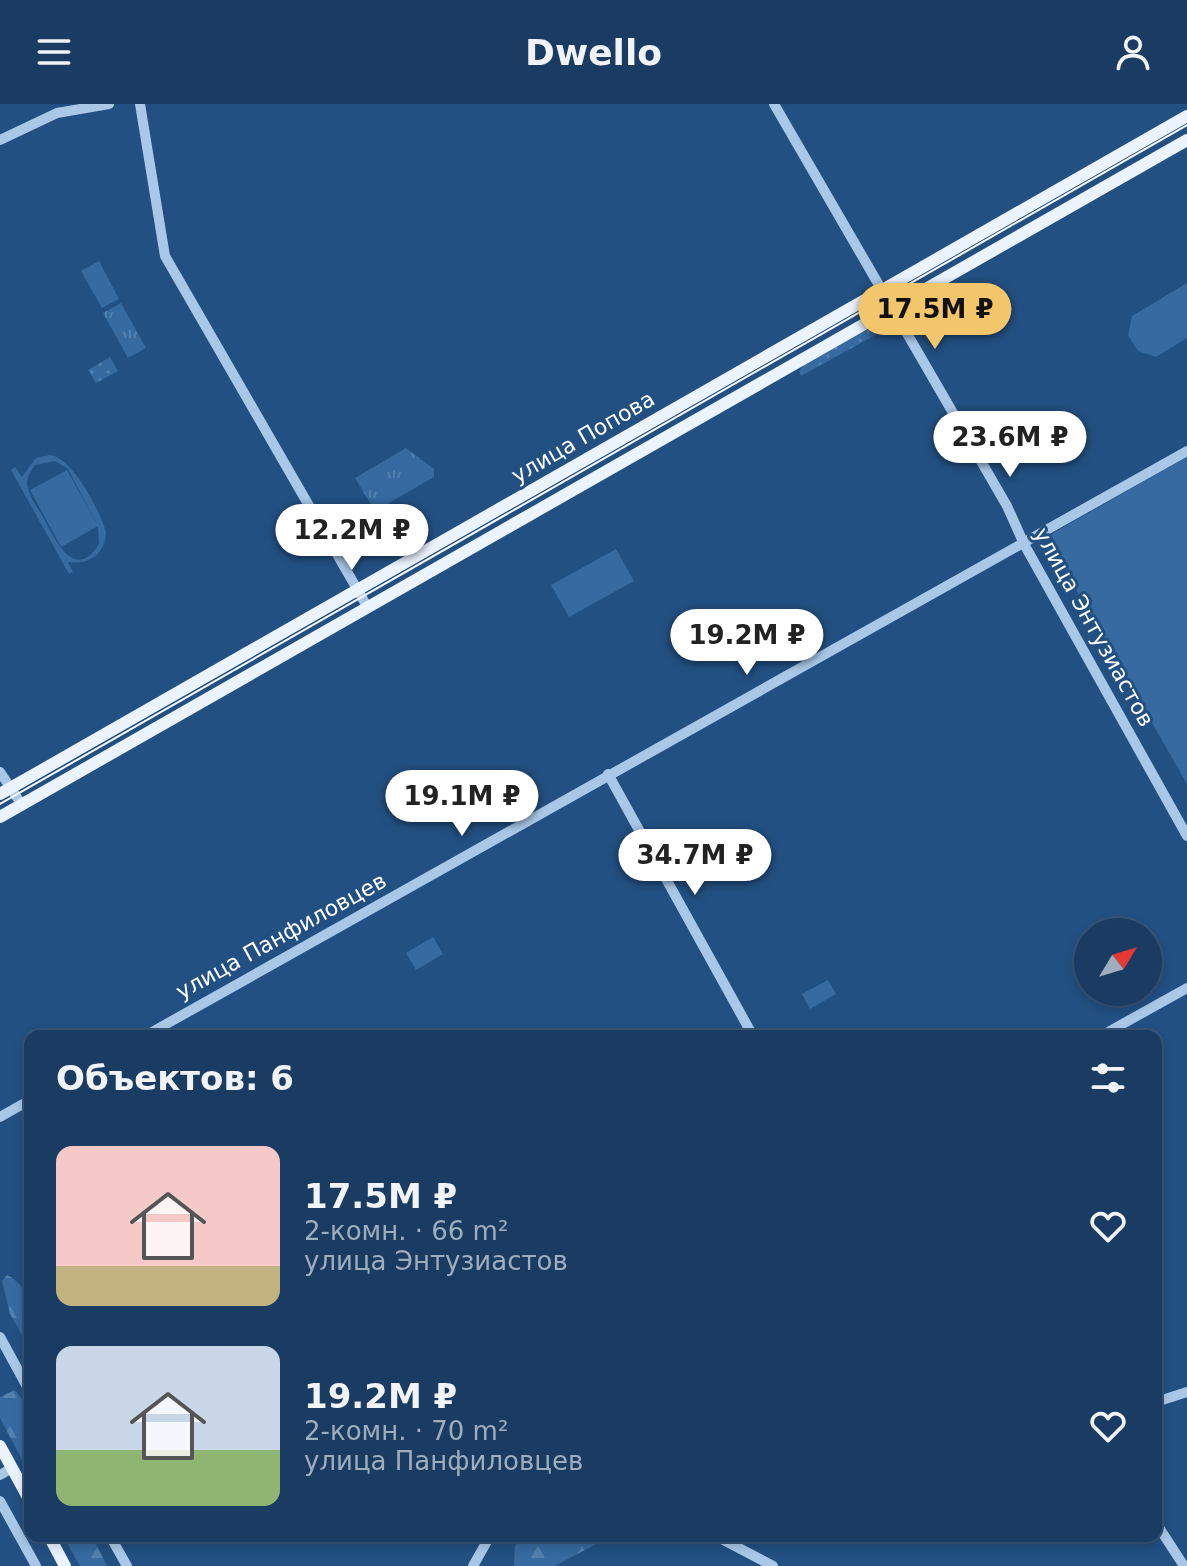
<!DOCTYPE html>
<html lang="ru">
<meta charset="utf-8">
<style>
body{margin:0;font-family:"DejaVu Sans",sans-serif;background:#234368;color:#f1f3f6;height:100vh;display:flex;flex-direction:column;font-size:30px;white-space:nowrap}
*{box-sizing:border-box;margin:0}
p{font-size:26px;color:#9fadbe}
.icon{flex:none;width:44px;height:44px;fill:none;stroke:currentColor;stroke-width:2;stroke-linecap:round;stroke-linejoin:round}
.map{position:relative;flex:1;overflow:hidden}
.side{position:absolute;left:24px;top:926px;width:1138px;height:512px;display:flex;flex-direction:column;background:#1a3c62;border-radius:16px;box-shadow:0 4px 12px #0003,0 0 0 2px #385677}
.side>*{flex:none}
.needle{width:52px;rotate:52deg}
.controls{position:absolute;left:1074px;top:814px;display:grid;gap:16px}
.controls a{display:grid;place-items:center;width:88px;height:88px;border-radius:50%;background:#1a3c62;box-shadow:0 4px 12px #0003,0 0 0 2px #385677;font-size:40px}
.price{position:absolute;translate:-50% -68px;padding:0 18px;border-radius:28px;background:#fff;color:#222;font-size:26px;line-height:52px;filter:drop-shadow(0 2px 4px #0008)}
.price::after{content:'';position:absolute;left:50%;top:48px;width:24px;height:18px;margin-left:-12px;background:inherit;clip-path:polygon(0 0,100% 0,50% 100%)}
.price.selected{background:#f4c66b;color:#111}
ul{padding:0;list-style:none}
li{display:flex;align-items:center;gap:24px;height:200px;padding:0 32px}
li span{display:grid;place-items:center;flex:none;width:224px;height:160px;border-radius:16px;color:#555}
li>.icon{margin-inline-start:auto}
span .icon{width:96px;height:96px;fill:#fffc;stroke-width:1}
li b{font-size:34px}
h2{display:flex;justify-content:space-between;align-items:center;height:96px;padding:0 32px;font-size:34px}
header{display:flex;justify-content:space-between;align-items:center;height:104px;padding:0 32px;background:#1a3c62;font-size:36px;font-weight:700}
.map>svg:first-child{display:block}
.grass{fill:url(#grass-dots)}
.forest{fill:url(#forest-firs)}
.park{fill:url(#park-tufts)}
.garden{fill:#366aa0;fill-rule:evenodd}
.lines{fill:none;stroke-linecap:round;stroke-linejoin:round}
.minor{stroke:#a9c8e8;stroke-width:10}
.major{stroke:#ebf3fe;stroke-width:12}
.tram{stroke:#fff;stroke-width:2}
.labels{text-anchor:middle;dominant-baseline:central;stroke-width:6;stroke-linejoin:round;paint-order:stroke}
.street-label{font-size:22px;fill:#fff;stroke:#225082}
</style>
<header><svg class="icon" aria-label="menu" viewBox="0 0 24 24"><path d="M4 6h16M4 12h16M4 18h16"/></svg>Dwello<svg class="icon" aria-label="person" viewBox="0 0 24 24"><circle cx="12" cy="8" r="4"/><path d="M4 21q1-7 8-7t8 7"/></svg></header>
<div class="map">
<svg width="1187" height="1462" viewBox="0 0 1187 1462">
<defs>
<pattern id="grass-dots" width="8" height="8" patternUnits="userSpaceOnUse" patternTransform="scale(2)"><rect width="8" height="8" fill="#366aa0"/><path d="M2 2h.1M6 6h.1" fill="none" stroke="#5480ae" stroke-width="1.8" stroke-linecap="round"/></pattern>
<pattern id="forest-firs" width="22" height="20" patternUnits="userSpaceOnUse" patternTransform="scale(2)"><rect width="22" height="20" fill="#366aa0"/><path d="M5 1l3.5 6h-7zM16 11l3.5 6h-7z" fill="#5480ae"/></pattern>
<pattern id="park-tufts" width="24" height="20" patternUnits="userSpaceOnUse" patternTransform="scale(2)"><rect width="24" height="20" fill="#366aa0"/><path d="M3 7l-1-3M5 7V3M7 7l1-3M15 17l-1-3M17 17v-4M19 17l1-3" fill="none" stroke="#5480ae"/></pattern>
</defs>
<rect width="100%" height="100%" fill="#225082"/>
<g class="grass">
<path d="M 953,182 L 954,187 L 914,211 L 910,202 Z"/>
<path d="M 880,217 L 887,217 L 888,224 L 801,272 L 799,267 L 805,260 Z"/>
<path d="M 110,253 L 118,267 L 96,279 L 88,266 Z"/>
</g>
<g class="forest">
<path d="M 7,1171 C 36,1185 30,1219 30,1245 L 10,1210 L 2,1177 Z"/>
<path d="M 15,1286 L 30,1306 L 30,1371 L 0,1314 L 0,1293 Z"/>
<path d="M 63,1432 L 92,1432 L 107,1462 L 80,1462 Z"/>
<path d="M 521,1432 L 611,1432 L 555,1462 L 514,1462 L 515,1442 Z"/>
</g>
<g class="park">
<path d="M 121,199 L 146,244 L 128,254 L 103,209 Z"/>
<path d="M 406,344 L 434,365 L 434,373 L 375,407 L 355,374 Z"/>
</g>
<g class="garden">
<path d="M 99,157 L 119,195 L 102,204 L 81,167 Z"/>
<path d="M 1187,179 L 1187,234 L 1156,253 L 1138,247 L 1128,231 L 1132,212 Z"/>
<path d="M 50,351 C 73,354 100,407 106,428 C 105,451 89,461 68,458 L 73,468 L 69,470 L 11,366 L 15,363 L 22,373 L 36,354 ZM 55,357 L 68,365 L 98,422 L 67,366 L 30,386 L 61,443 L 98,422 L 99,440 C 74,480 54,433 43,413 C 38,404 30,394 28,384 C 25,375 30,368 35,361 Z"/>
<path d="M 1187,353 L 1187,680 L 1046,433 Z"/>
<path d="M 616,445 L 634,477 L 569,513 L 551,481 Z"/>
<path d="M 433,833 L 443,850 L 416,866 L 406,849 Z"/>
<path d="M 828,876 L 836,890 L 810,905 L 802,890 Z"/>
</g>
<g class="lines">
<g class="minor">
<path d="M 140,0 L 165,152 L 368,504"/>
<path d="M 774,0 L 1007,402 L 1024,440 L 1187,732"/>
<path d="M 0,36 L 57,9 L 109,0"/>
<path d="M 0,668 L 22,701"/>
<path d="M 608,670 L 753,932"/>
<path d="M 145,932 L 1187,347"/>
<path d="M 1101,932 L 1187,884"/>
<path d="M 0,1013 L 30,996"/>
<path d="M 0,1233 L 30,1288"/>
<path d="M 1156,1298 L 1187,1288"/>
<path d="M 0,1371 L 12,1364"/>
<path d="M 0,1397 L 36,1462"/>
<path d="M 1156,1419 L 1184,1462"/>
<path d="M 110,1432 L 127,1462"/>
<path d="M 716,1432 L 773,1462"/>
<path d="M 473,1462 L 490,1432"/>
</g>
<g class="major">
<path d="M 0,690 L 1187,12"/>
<path d="M 0,713 L 1187,36"/>
<path d="M 0,1342 L 30,1397"/>
<path d="M 49,1432 L 65,1462"/>
</g>
<path class="tram" d="M 0,700 L 1187,21"/>
</g>
<g class="labels">
<g class="street-label">
<text transform="translate(583 333) rotate(-30)">улица Попова</text>
<text transform="translate(1094 523) rotate(61)">улица Энтузиастов</text>
<text transform="translate(281 832) rotate(-29)">улица Панфиловцев</text>
</g>
</g>
</svg>
<div class="controls">
<a><svg class="needle" viewBox="-14 -14 28 28"><path d="M0-13l5 13h-10z" fill="#e53935"/><path d="M0 13l5-13h-10z" fill="#9fadbe"/></svg></a>
</div>
<b class="price selected" style="left:935px;top:247px">17.5M ₽</b>
<b class="price" style="left:1010px;top:375px">23.6M ₽</b>
<b class="price" style="left:352px;top:468px">12.2M ₽</b>
<b class="price" style="left:747px;top:573px">19.2M ₽</b>
<b class="price" style="left:462px;top:734px">19.1M ₽</b>
<b class="price" style="left:695px;top:793px">34.7M ₽</b>
<section class="side">
<h2>Объектов: 6<svg class="icon" aria-label="filters" viewBox="0 0 24 24"><path d="M4 7h16M4 17h16"/><circle cx="9" cy="7" r="2"/><circle cx="15" cy="17" r="2"/></svg></h2>
<ul>
<li><span style="background:linear-gradient(#f6c9c9 75%,#c2b280 0)"><svg class="icon" aria-label="home" viewBox="0 0 24 24"><path d="M3 11l9-7 9 7M6 9v11h12V9"/></svg></span><div><b>17.5M ₽</b><p>2-комн. · 66 m²</p><p>улица Энтузиастов</p></div><svg class="icon" aria-label="heart" viewBox="0 0 24 24"><path d="M12 20l-8-8c-3-5 5-10 8-4 3-6 11-1 8 4z"/></svg></li>
<li><span style="background:linear-gradient(#c9d6e8 65%,#8fb573 0)"><svg class="icon" aria-label="home" viewBox="0 0 24 24"><path d="M3 11l9-7 9 7M6 9v11h12V9"/></svg></span><div><b>19.2M ₽</b><p>2-комн. · 70 m²</p><p>улица Панфиловцев</p></div><svg class="icon" aria-label="heart" viewBox="0 0 24 24"><path d="M12 20l-8-8c-3-5 5-10 8-4 3-6 11-1 8 4z"/></svg></li>
</ul>
</section>
</div>
